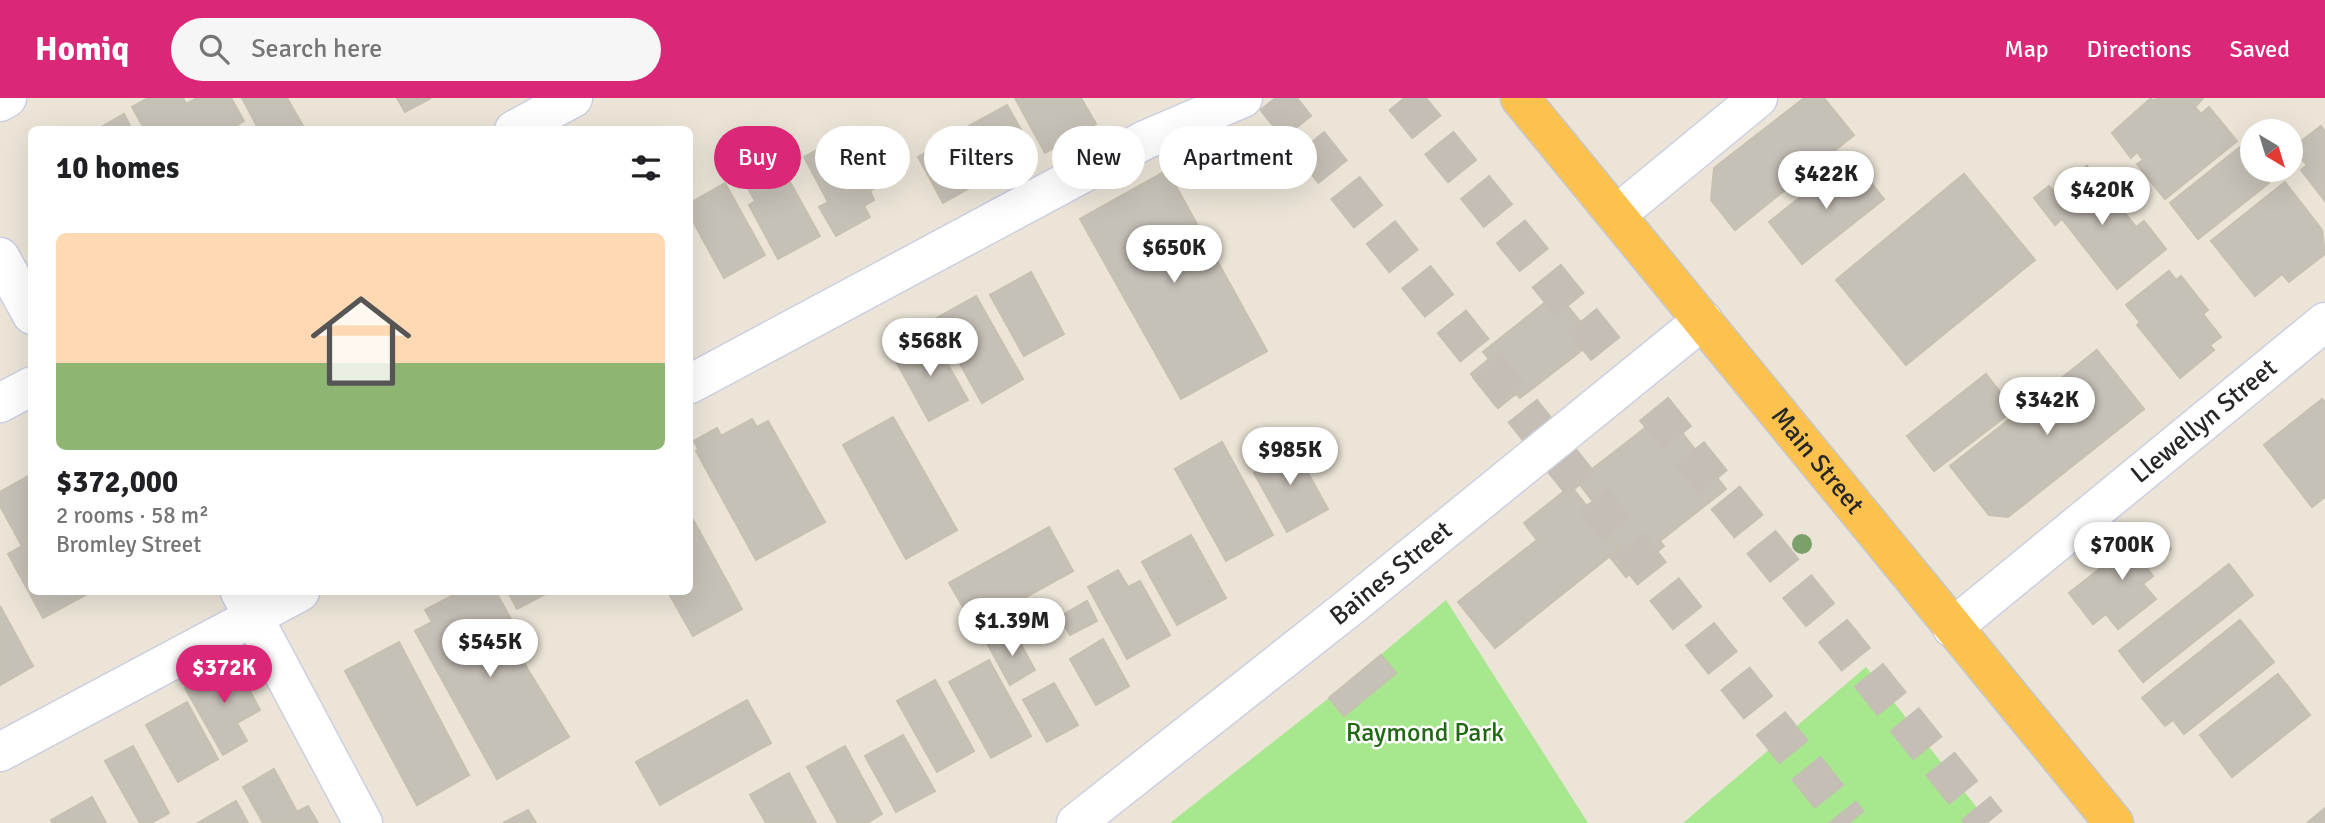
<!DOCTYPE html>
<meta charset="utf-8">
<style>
body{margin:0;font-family:Signika,sans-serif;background:#f6f6f6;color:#202124;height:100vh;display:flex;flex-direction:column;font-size:26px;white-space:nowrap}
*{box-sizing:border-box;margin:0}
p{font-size:23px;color:#757577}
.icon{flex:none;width:38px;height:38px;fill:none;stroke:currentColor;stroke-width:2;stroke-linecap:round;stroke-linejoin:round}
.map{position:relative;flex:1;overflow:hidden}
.panel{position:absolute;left:28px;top:28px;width:665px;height:469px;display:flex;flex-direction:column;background:#fff;border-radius:10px;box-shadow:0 7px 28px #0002}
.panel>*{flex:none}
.top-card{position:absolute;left:714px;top:28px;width:665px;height:63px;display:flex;gap:14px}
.needle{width:46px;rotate:142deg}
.fabs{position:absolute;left:2240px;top:21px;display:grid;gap:14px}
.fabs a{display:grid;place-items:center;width:63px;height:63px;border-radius:50%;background:#fff;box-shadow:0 7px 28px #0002;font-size:35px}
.price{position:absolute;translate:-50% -60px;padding:0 16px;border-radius:24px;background:#fff;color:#222;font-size:23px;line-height:46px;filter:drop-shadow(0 2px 4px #0008)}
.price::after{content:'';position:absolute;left:50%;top:42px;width:21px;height:16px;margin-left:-10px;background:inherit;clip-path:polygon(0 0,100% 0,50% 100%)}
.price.on{background:#db2777;color:#fff}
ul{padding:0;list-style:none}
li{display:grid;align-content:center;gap:14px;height:371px;padding:0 28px}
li+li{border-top:2px solid #e0e0e0}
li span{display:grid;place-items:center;height:217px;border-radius:10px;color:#555}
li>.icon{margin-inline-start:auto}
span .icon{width:126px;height:126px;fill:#fffc;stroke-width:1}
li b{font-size:30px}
h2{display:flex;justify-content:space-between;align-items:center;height:84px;padding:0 28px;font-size:30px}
.pill{padding:0 24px;border-radius:32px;background:#fff;box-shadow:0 7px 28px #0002;font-size:24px;line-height:63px}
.pill.on{background:#db2777;color:#fff}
header{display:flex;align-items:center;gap:42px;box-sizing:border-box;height:98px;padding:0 35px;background:#db2777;color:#fff}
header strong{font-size:33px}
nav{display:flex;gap:38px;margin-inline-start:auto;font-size:24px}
.search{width:490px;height:63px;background:#f6f6f6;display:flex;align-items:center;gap:18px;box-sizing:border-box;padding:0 24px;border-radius:38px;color:#757577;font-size:26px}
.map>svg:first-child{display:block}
.green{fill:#a7e78e}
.building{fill:#c6c1b7;stroke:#c6c0b1;stroke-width:2}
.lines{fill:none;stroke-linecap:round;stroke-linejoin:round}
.motorway-tunnel{stroke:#c4beb4;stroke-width:38;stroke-dasharray:38 19;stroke-linecap:butt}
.minor-casing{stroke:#cccfe2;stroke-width:41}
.tertiary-casing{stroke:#cccfe2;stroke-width:41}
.trunk-casing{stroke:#c7c7c7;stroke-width:41}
.minor{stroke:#fff;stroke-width:38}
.tertiary{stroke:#fff;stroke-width:38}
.trunk{stroke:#fdc24d;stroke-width:38}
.tree{fill:#7ba06b}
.labels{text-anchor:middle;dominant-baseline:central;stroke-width:5;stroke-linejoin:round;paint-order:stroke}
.street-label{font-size:26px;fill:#272727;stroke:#fff}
.park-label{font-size:26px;fill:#206813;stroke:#fff}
</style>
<header>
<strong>Homiq</strong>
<div class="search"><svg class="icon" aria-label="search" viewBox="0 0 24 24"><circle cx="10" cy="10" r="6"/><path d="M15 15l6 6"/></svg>Search here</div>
<nav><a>Map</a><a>Directions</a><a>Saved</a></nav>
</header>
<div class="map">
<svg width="2325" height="725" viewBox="0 0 2325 725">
<rect width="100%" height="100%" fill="#ebe4d7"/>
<g class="green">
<path d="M 1446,502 L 1588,725 L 1170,725 L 1329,600 Z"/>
<path d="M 1866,569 L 1989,725 L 1683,725 Z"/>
</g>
<g class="building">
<path d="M 148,0 L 183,0 L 186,6 L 197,0 L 231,0 L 244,23 L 228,32 L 145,32 L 132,9 Z"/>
<path d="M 242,0 L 287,0 L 303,28 L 296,32 L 259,32 Z"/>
<path d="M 397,0 L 431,0 L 405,14 Z"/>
<path d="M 1015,0 L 1081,0 L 1096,26 L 1045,55 Z"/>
<path d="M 1804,0 L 1824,0 L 1854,37 L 1735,132 L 1711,102 L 1714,70 Z"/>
<path d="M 2151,0 L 2153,3 L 2157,0 L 2203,0 L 2195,9 L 2201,16 L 2209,9 L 2237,43 L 2165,101 L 2137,66 L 2143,62 L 2137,54 L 2131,60 L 2112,35 Z"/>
<path d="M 1007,7 L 1033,53 L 995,75 L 969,28 Z"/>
<path d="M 124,16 L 132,32 L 96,32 Z"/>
<path d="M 2321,28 L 2325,34 L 2325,103 L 2301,72 L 2307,67 L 2292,50 Z"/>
<path d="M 887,38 L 906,73 L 870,93 L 874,102 L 864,108 L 870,119 L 836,138 L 819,109 L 828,104 L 804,59 L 839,40 L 850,58 Z"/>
<path d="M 955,38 L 980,84 L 943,105 L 918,59 Z"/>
<path d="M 2240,49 L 2252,64 L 2252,72 L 2258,72 L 2269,85 L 2198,141 L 2170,105 Z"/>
<path d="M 1851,59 L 1884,101 L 1802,166 L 1769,124 Z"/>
<path d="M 780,66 L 820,138 L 778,161 L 749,107 L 755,103 L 745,85 Z"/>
<path d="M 2087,68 L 2136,129 L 2144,123 L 2166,151 L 2117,191 L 2062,121 L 2055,127 L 2034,100 L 2049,88 L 2054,94 Z"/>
<path d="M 1167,72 L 1267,253 L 1181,301 L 1080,121 Z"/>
<path d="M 1964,76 L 2035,162 L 1906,267 L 1836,182 Z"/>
<path d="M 2285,84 L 2322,132 L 2325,156 L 2289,184 L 2282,176 L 2255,198 L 2211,143 Z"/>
<path d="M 725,85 L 765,157 L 724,180 L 690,118 L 690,105 Z"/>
<path d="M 2169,173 L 2176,182 L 2181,178 L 2208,212 L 2203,216 L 2221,239 L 2210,247 L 2214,252 L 2180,280 L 2137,227 L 2140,224 L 2126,207 Z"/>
<path d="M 1031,174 L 1064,236 L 1024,258 L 990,197 Z"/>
<path d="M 1557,195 L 1595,242 L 1520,300 L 1516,296 L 1498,310 L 1471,276 L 1489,261 L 1483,254 Z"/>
<path d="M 976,198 L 1023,281 L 982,305 L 935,221 Z"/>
<path d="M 931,237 L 968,302 L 929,323 L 893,258 Z"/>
<path d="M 2097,252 L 2144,311 L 2008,419 L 1989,417 L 1950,368 Z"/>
<path d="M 1986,276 L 2014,312 L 1934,373 L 1907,338 Z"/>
<path d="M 2322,301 L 2325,304 L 2325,399 L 2312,409 L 2264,347 Z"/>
<path d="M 893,319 L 957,432 L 906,461 L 843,347 Z"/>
<path d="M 1659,319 L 1672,322 L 1726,391 L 1660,443 L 1664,448 L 1626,479 L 1610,459 L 1620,450 L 1607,433 L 1612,428 L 1577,383 Z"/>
<path d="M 752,321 L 757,329 L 768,323 L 825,424 L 756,462 L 696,353 L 698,351 L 694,343 L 717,330 L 721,338 Z"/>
<path d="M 1289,341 L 1328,411 L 1287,434 L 1254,375 L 1274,363 L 1268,352 Z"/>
<path d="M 1222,344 L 1273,437 L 1226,463 L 1175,371 Z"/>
<path d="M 32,376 L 32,494 L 91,494 L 43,520 L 8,456 L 22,448 L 0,408 L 0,394 Z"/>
<path d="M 1571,388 L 1620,450 L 1495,550 L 1458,504 L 1537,442 L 1524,425 Z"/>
<path d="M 690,416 L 742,511 L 693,538 L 668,494 L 690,494 Z"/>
<path d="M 1049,429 L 1073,473 L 974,528 L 949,485 Z"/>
<path d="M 2153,429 L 2171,451 L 2147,470 L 2153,478 L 2143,486 L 2156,501 L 2118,531 L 2106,516 L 2093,526 L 2069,495 Z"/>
<path d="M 1191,437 L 1226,500 L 1177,527 L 1142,464 Z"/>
<path d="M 2229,466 L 2253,497 L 2143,584 L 2119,553 Z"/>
<path d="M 1118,472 L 1128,489 L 1140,483 L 1170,537 L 1127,561 L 1088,489 Z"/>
<path d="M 459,494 L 496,494 L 522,541 L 513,547 L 569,639 L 497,681 L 415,533 L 432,524 L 425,512 Z"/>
<path d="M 508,494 L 549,494 L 517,511 Z"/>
<path d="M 1087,503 L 1097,523 L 1070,537 L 1059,519 Z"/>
<path d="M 0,508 L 33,568 L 0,587 Z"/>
<path d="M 2240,522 L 2274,564 L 2184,636 L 2173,622 L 2165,628 L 2142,600 Z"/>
<path d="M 1014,534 L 1035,572 L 1010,587 L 988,547 Z"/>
<path d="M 1103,541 L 1129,588 L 1096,607 L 1070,561 Z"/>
<path d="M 399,544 L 469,677 L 417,707 L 345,573 Z"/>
<path d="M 1381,557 L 1396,575 L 1344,618 L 1329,600 Z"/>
<path d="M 989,562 L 1031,638 L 991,660 L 949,584 Z"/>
<path d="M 234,563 L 260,612 L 237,625 L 247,643 L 223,657 L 185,590 Z"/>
<path d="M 2278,576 L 2310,617 L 2232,679 L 2200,637 Z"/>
<path d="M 935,582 L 974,653 L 937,674 L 897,603 Z"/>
<path d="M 1054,585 L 1078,627 L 1047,644 L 1023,602 Z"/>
<path d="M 747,602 L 771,645 L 660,707 L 636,664 Z"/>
<path d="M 187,604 L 218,661 L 178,684 L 146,627 Z"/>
<path d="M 903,637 L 935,693 L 896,714 L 865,658 Z"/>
<path d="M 133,648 L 169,715 L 151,725 L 140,725 L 105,663 Z"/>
<path d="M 845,648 L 882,716 L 867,725 L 838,725 L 807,669 Z"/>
<path d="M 274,671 L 297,714 L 308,708 L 318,725 L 263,725 L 243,689 Z"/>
<path d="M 789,675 L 816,725 L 766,725 L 750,697 Z"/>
<path d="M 92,699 L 106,725 L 53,725 L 51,722 Z"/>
<path d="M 236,703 L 248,725 L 198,725 Z"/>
<path d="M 2325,710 L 2325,725 L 2307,725 Z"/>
<path d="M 528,712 L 536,725 L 503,725 Z"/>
</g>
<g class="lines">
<g class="motorway-tunnel">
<path d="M 1274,0 L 1850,725"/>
<path d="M 1403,0 L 1988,725"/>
</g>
<defs>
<g id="minor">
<path d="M 514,32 L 573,0"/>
<path d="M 1616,117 L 1758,0"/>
<path d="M 0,159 L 32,217"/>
<path d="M 690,286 L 1145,42 L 1243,0"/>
<path d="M 0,305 L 32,288"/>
<path d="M 240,494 L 363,725"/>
<path id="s1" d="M 1952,530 L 2325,224"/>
<path d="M 0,654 L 300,494"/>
</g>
<g id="tertiary">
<path d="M 0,4 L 7,0"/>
<path id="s2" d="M 1076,725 L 1351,508 L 1703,222"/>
</g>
<g id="trunk">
<path id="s3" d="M 1520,0 L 2114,725"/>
</g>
</defs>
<use href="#minor" class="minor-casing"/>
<use href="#tertiary" class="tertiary-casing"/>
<use href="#trunk" class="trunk-casing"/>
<use href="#minor" class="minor"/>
<use href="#tertiary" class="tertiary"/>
<use href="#trunk" class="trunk"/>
</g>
<circle class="tree" cx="1802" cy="446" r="10"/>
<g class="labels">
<g class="street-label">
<text stroke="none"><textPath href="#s1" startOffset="326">Llewellyn Street</textPath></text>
<text stroke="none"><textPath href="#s3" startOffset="469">Main Street</textPath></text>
<text stroke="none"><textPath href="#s2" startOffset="402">Baines Street</textPath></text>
</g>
<g class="park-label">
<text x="1425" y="635">Raymond Park</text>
</g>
</g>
</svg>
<div class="fabs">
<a><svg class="needle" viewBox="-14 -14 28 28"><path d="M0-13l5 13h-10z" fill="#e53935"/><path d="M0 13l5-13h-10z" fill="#757577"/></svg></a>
</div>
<b class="price" style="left:1826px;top:113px">$422K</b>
<b class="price" style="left:2102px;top:129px">$420K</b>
<b class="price" style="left:1174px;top:187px">$650K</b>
<b class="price" style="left:930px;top:280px">$568K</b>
<b class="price" style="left:2047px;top:339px">$342K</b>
<b class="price" style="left:1290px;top:389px">$985K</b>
<b class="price" style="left:2122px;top:484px">$700K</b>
<b class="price" style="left:1012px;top:560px">$1.39M</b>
<b class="price" style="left:490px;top:581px">$545K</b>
<b class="price on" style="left:224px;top:607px">$372K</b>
<div class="top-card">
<a class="pill on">Buy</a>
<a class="pill">Rent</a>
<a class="pill">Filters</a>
<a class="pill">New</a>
<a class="pill">Apartment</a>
</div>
<section class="panel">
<h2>10 homes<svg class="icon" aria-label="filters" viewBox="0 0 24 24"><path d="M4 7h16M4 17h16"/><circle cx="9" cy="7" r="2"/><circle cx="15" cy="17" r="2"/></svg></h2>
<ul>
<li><span style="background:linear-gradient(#ffd9b3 60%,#8fb573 0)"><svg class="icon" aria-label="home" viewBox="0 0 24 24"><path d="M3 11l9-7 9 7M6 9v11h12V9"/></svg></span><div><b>$372,000</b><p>2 rooms · 58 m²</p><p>Bromley Street</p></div></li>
</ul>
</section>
</div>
